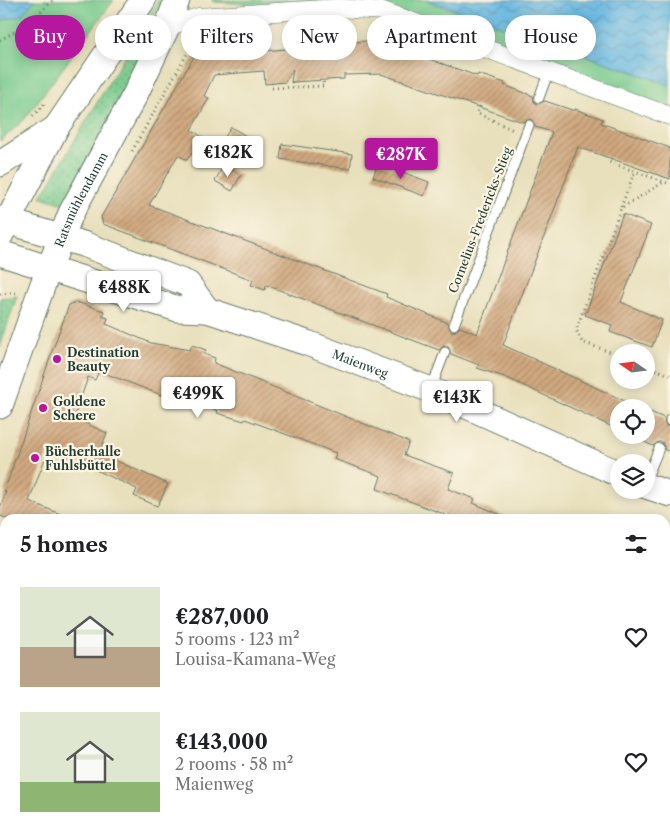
<!DOCTYPE html>
<meta charset="utf-8">
<style>
body{margin:0;font-family:"Libre Caslon Text",serif;background:#f2f2f2;color:#202124;height:100vh;display:flex;flex-direction:column;font-size:19px;white-space:nowrap}
*{box-sizing:border-box;margin:0}
p{font-size:16px;color:#757577}
.icon{flex:none;width:28px;height:28px;fill:none;stroke:currentColor;stroke-width:2;stroke-linecap:round;stroke-linejoin:round}
.map{position:relative;flex:1;overflow:hidden}
.details{position:absolute;left:0px;top:514px;width:670px;height:321px;display:flex;flex-direction:column;background:#fff;border-radius:15px 15px 0 0;box-shadow:0 2px 12px #0003}
.details>*{flex:none}
.guide{position:absolute;left:15px;top:15px;width:640px;height:45px;display:flex;gap:10px}
.needle{width:32px;rotate:284deg}
.tools{position:absolute;left:610px;top:344px;display:grid;gap:10px}
.tools a{display:grid;place-items:center;width:45px;height:45px;border-radius:50%;background:#fff;box-shadow:0 2px 12px #0003;font-size:25px}
.price{position:absolute;translate:-50% -42px;padding:0 11px;border-radius:5px;background:#fff;color:#222;font-size:16px;line-height:32px;filter:drop-shadow(0 1px 2px #0008)}
.price::after{content:'';position:absolute;left:50%;top:30px;width:15px;height:11px;margin-left:-8px;background:inherit;clip-path:polygon(0 0,100% 0,50% 100%)}
.price.selected{background:#b5179e;color:#fff}
ul{padding:0;list-style:none}
li{display:flex;align-items:center;gap:15px;height:125px;padding:0 20px}
li span{display:grid;place-items:center;flex:none;width:140px;height:100px;border-radius:0px;color:#555}
li>.icon{margin-inline-start:auto}
span .icon{width:60px;height:60px;fill:#fffc;stroke-width:1}
li b{font-size:21px}
h2{display:flex;justify-content:space-between;align-items:center;height:60px;padding:0 20px;font-size:21px}
.chip{padding:0 18px;border-radius:22px;background:#fff;box-shadow:0 2px 12px #0003;font-size:18px;line-height:45px}
.chip.selected{background:#b5179e;color:#fff}
.map>svg:first-child{display:block}
.grass{fill:url(#grass-dots);stroke:#4a8360}
.park{fill:#76c98c;stroke:#4a8360}
.water{fill:url(#water-waves);stroke:#427a8a}
.building{fill:url(#building-hatch);fill-rule:evenodd}
.lines{fill:none;stroke-linecap:round;stroke-linejoin:round}
.lane-casing{stroke:#657664;stroke-width:11}
.street-casing{stroke:#657664;stroke-width:19}
.secondary-casing{stroke:#657664;stroke-width:27}
.path{stroke:#657664;stroke-width:3;stroke-dasharray:1 4;stroke-linecap:butt}
.lane{stroke:#fff;stroke-width:9}
.street{stroke:#fff;stroke-width:18}
.secondary{stroke:#fff;stroke-width:25}
.poi-dot{fill:#b5179e;stroke:#fcf5e5;stroke-width:2}
.labels{text-anchor:middle;dominant-baseline:central;stroke-width:4.5;stroke-linejoin:round;paint-order:stroke}
.street-label{font-size:12px;fill:#1f3d34;stroke:#fcf5e5}
.poi-label{font-size:12px;font-weight:bold;fill:#1f3d34;stroke:#fcf5e5;text-anchor:start}
</style>
<div class="map">
<svg width="670" height="834" viewBox="0 0 670 834">
<defs>
<pattern id="grass-dots" width="8" height="8" patternUnits="userSpaceOnUse" patternTransform="scale(1.25)"><rect width="8" height="8" fill="#76c98c"/><path d="M2 2h.1M6 6h.1" fill="none" stroke="#60a473" stroke-width="1.8" stroke-linecap="round"/></pattern>
<pattern id="water-waves" width="16" height="10" patternUnits="userSpaceOnUse" patternTransform="scale(1.25)"><rect width="16" height="10" fill="#65b7e1"/><path d="M0 5q4-4 8 0t8 0" fill="none" stroke="#5396b7"/></pattern>
<pattern id="building-hatch" width="6" height="6" patternUnits="userSpaceOnUse" patternTransform="scale(1.25)"><rect width="6" height="6" fill="#d1a980"/><path d="M-1 1l2-2M0 6l6-6M5 7l2-2" fill="none" stroke="#a98b6a"/></pattern>
</defs>
<rect width="100%" height="100%" fill="#fcf5e5"/>
<filter id="ink" filterUnits="userSpaceOnUse"><feTurbulence type="fractalNoise" baseFrequency=".02" numOctaves="2"/><feDisplacementMap in="SourceGraphic" scale="10" xChannelSelector="R" yChannelSelector="G"/><feConvolveMatrix kernelMatrix="1 2 1 2 8 2 1 2 1" color-interpolation-filters="sRGB"/></filter>
<filter id="wash" filterUnits="userSpaceOnUse"><feTurbulence type="fractalNoise" baseFrequency=".0096" numOctaves="4" result="noise"/><feDisplacementMap in="SourceGraphic" scale="20" xChannelSelector="R" yChannelSelector="G"/><feGaussianBlur stdDeviation="1.12" result="paint"/><feColorMatrix in="noise" values="0 0 0 0 0 0 0 0 0 0 0 0 0 0 0 0 0 1.4 0 .05"/><feComposite in="paint" operator="in"/></filter>
<g filter="url(#wash)">
<rect width="100%" height="100%" fill="#e8e0bc"/>
<g class="grass">
<path d="M 158,0 L 167,0 L 158,27 L 64,204 L 41,197 Z"/>
<path d="M 17,296 L 0,347 L 0,298 Z"/>
</g>
<g class="park">
<path d="M 0,0 L 114,0 L 24,120 L 0,141 Z"/>
<path d="M 211,0 L 426,0 L 670,85 L 670,111 L 395,11 L 215,2 Z"/>
</g>
<g class="water">
<path d="M 0,0 L 35,0 L 21,16 L 0,21 Z"/>
<path d="M 426,0 L 670,0 L 670,85 Z"/>
</g>
<g id="blocks">
<g class="building">
<path d="M 375,40 L 477,76 L 478,74 L 505,83 L 504,85 L 533,96 L 534,102 L 537,104 L 545,101 L 575,111 L 575,109 L 603,119 L 601,123 L 670,148 L 670,179 L 578,147 L 503,345 L 640,408 L 619,408 L 619,430 L 505,377 L 477,368 L 479,365 L 451,354 L 448,346 L 444,346 L 439,350 L 266,285 L 265,290 L 251,285 L 253,280 L 103,224 L 101,217 L 199,48 L 237,45 L 237,51 L 265,51 ZM 293,69 L 291,82 L 344,79 L 344,75 L 381,74 L 523,122 L 531,119 L 535,127 L 552,132 L 477,334 L 460,327 L 455,331 L 451,331 L 448,323 L 386,297 L 387,294 L 149,205 L 178,155 L 187,160 L 194,150 L 198,152 L 206,139 L 191,130 L 209,98 L 204,96 L 214,75 L 264,71 L 265,84 L 285,82 Z"/>
<path d="M 231,127 L 253,140 L 244,155 L 222,142 Z"/>
<path d="M 282,144 L 352,154 L 350,169 L 280,159 Z"/>
<path d="M 378,163 L 429,182 L 424,196 L 373,177 Z"/>
<path d="M 224,165 L 241,175 L 232,191 L 215,181 Z"/>
<path d="M 623,214 L 651,225 L 621,302 L 662,320 L 652,347 L 610,332 L 612,325 L 585,315 Z"/>
<path d="M 76,302 L 104,311 L 102,316 L 108,318 L 106,324 L 151,343 L 190,350 L 192,345 L 206,350 L 204,354 L 215,358 L 214,363 L 409,442 L 404,455 L 454,473 L 448,489 L 475,499 L 473,503 L 511,519 L 442,519 L 444,514 L 377,489 L 381,476 L 334,459 L 336,453 L 245,419 L 244,421 L 217,413 L 218,411 L 205,406 L 207,401 L 180,390 L 177,401 L 99,371 L 95,380 L 88,377 L 74,418 L 107,433 L 99,453 L 168,484 L 159,503 L 157,506 L 134,496 L 137,489 L 49,448 L 29,501 L 72,519 L 8,519 L 0,516 L 0,508 L 6,492 L 4,492 L 54,346 L 69,305 Z"/>
<path d="M 646,410 L 664,418 L 665,425 L 670,427 L 670,451 L 665,450 L 662,442 L 658,442 L 653,446 L 630,435 L 646,435 Z"/>
</g>
</g>
</g>
<g filter="url(#ink)">
<use href="#blocks" fill-opacity="0" stroke="#657664" stroke-width="1"/>
<g class="lines">
<defs>
<g id="lane">
<path d="M 539,98 L 548,73"/>
<path d="M 454,325 L 529,125"/>
<path d="M 431,389 L 445,352"/>
<path d="M 670,421 L 670,419"/>
<path d="M 646,480 L 659,448"/>
</g>
<g id="street">
<path d="M 167,27 L 198,17 L 339,8 L 383,11 L 670,116"/>
<path d="M 0,562 L 5,564"/>
<path d="M 665,756 L 670,748"/>
<path d="M 445,830 L 451,834"/>
<path d="M 285,834 L 288,830"/>
<path d="M 612,834 L 615,830"/>
</g>
<g id="secondary">
<path d="M 0,164 L 56,128"/>
<path d="M 0,219 L 86,245 L 188,284 L 207,310"/>
<path d="M 0,236 L 56,128 L 143,0"/>
<path id="s1" d="M 0,253 L 178,309 L 207,310 L 307,343 L 431,390 L 619,474"/>
<path id="s2" d="M 0,406 L 43,284 L 71,213 L 135,95 L 167,27 L 177,0"/>
<path d="M 646,486 L 670,494"/>
</g>
</defs>
<use href="#lane" class="lane-casing"/>
<use href="#street" class="street-casing"/>
<use href="#secondary" class="secondary-casing"/>
<g class="path">
<path d="M 268,28 L 269,51"/>
<path d="M 0,40 L 29,24 L 53,0"/>
<path d="M 292,82 L 293,87"/>
<path d="M 272,83 L 272,88 L 324,86 L 323,80"/>
<path d="M 480,106 L 477,113 L 513,130"/>
<path d="M 33,116 L 46,102"/>
<path d="M 132,151 L 187,54 L 193,38"/>
<path d="M 611,158 L 609,162 L 670,184"/>
<path d="M 621,207 L 635,171"/>
<path d="M 0,294 L 19,292"/>
<path d="M 619,355 L 582,342 L 576,330 L 621,208 L 664,182"/>
<path d="M 646,366 L 670,375"/>
</g>
<use href="#lane" class="lane"/>
<use href="#street" class="street"/>
<use href="#secondary" class="secondary"/>
</g>
</g>
<g class="poi-dot">
<circle cx="57" cy="359" r="5"/>
<circle cx="43" cy="408" r="5"/>
<circle cx="35" cy="458" r="5"/>
</g>
<g class="labels">
<g class="street-label">
<text stroke="none"><textPath href="#s2" startOffset="222">Ratsmühlendamm</textPath></text>
<text transform="translate(480 220) rotate(-69)">Cornelius-Fredericks-Stieg</text>
<text stroke="none"><textPath href="#s1" startOffset="378">Maienweg</textPath></text>
</g>
<g class="poi-label">
<text x="67" y="352">Destination<tspan x="67" dy="14">Beauty</tspan></text>
<text x="53" y="401">Goldene<tspan x="53" dy="14">Schere</tspan></text>
<text x="45" y="451">Bücherhalle<tspan x="45" dy="14">Fuhlsbüttel</tspan></text>
</g>
</g>
</svg>
<div class="tools">
<a><svg class="needle" viewBox="-14 -14 28 28"><path d="M0-13l5 13h-10z" fill="#e53935"/><path d="M0 13l5-13h-10z" fill="#757577"/></svg></a>
<a><svg class="icon" aria-label="locate" viewBox="0 0 24 24"><circle cx="12" cy="12" r="6"/><path d="M12 2v4M12 18v4M2 12h4M18 12h4"/></svg></a>
<a><svg class="icon" aria-label="layers" viewBox="0 0 24 24"><path d="M12 4l9 5-9 5-9-5zM3 14l9 5 9-5"/></svg></a>
</div>
<b class="price" style="left:228px;top:178px">€182K</b>
<b class="price selected" style="left:401px;top:180px">€287K</b>
<b class="price" style="left:124px;top:313px">€488K</b>
<b class="price" style="left:198px;top:419px">€499K</b>
<b class="price" style="left:457px;top:423px">€143K</b>
<div class="guide">
<a class="chip selected">Buy</a>
<a class="chip">Rent</a>
<a class="chip">Filters</a>
<a class="chip">New</a>
<a class="chip">Apartment</a>
<a class="chip">House</a>
</div>
<section class="details">
<h2>5 homes<svg class="icon" aria-label="filters" viewBox="0 0 24 24"><path d="M4 7h16M4 17h16"/><circle cx="9" cy="7" r="2"/><circle cx="15" cy="17" r="2"/></svg></h2>
<ul>
<li><span style="background:linear-gradient(#dfe7d0 60%,#b9a48a 0)"><svg class="icon" aria-label="home" viewBox="0 0 24 24"><path d="M3 11l9-7 9 7M6 9v11h12V9"/></svg></span><div><b>€287,000</b><p>5 rooms · 123 m²</p><p>Louisa-Kamana-Weg</p></div><svg class="icon" aria-label="heart" viewBox="0 0 24 24"><path d="M12 20l-8-8c-3-5 5-10 8-4 3-6 11-1 8 4z"/></svg></li>
<li><span style="background:linear-gradient(#dfe7d0 70%,#8fb573 0)"><svg class="icon" aria-label="home" viewBox="0 0 24 24"><path d="M3 11l9-7 9 7M6 9v11h12V9"/></svg></span><div><b>€143,000</b><p>2 rooms · 58 m²</p><p>Maienweg</p></div><svg class="icon" aria-label="heart" viewBox="0 0 24 24"><path d="M12 20l-8-8c-3-5 5-10 8-4 3-6 11-1 8 4z"/></svg></li>
</ul>
</section>
</div>
